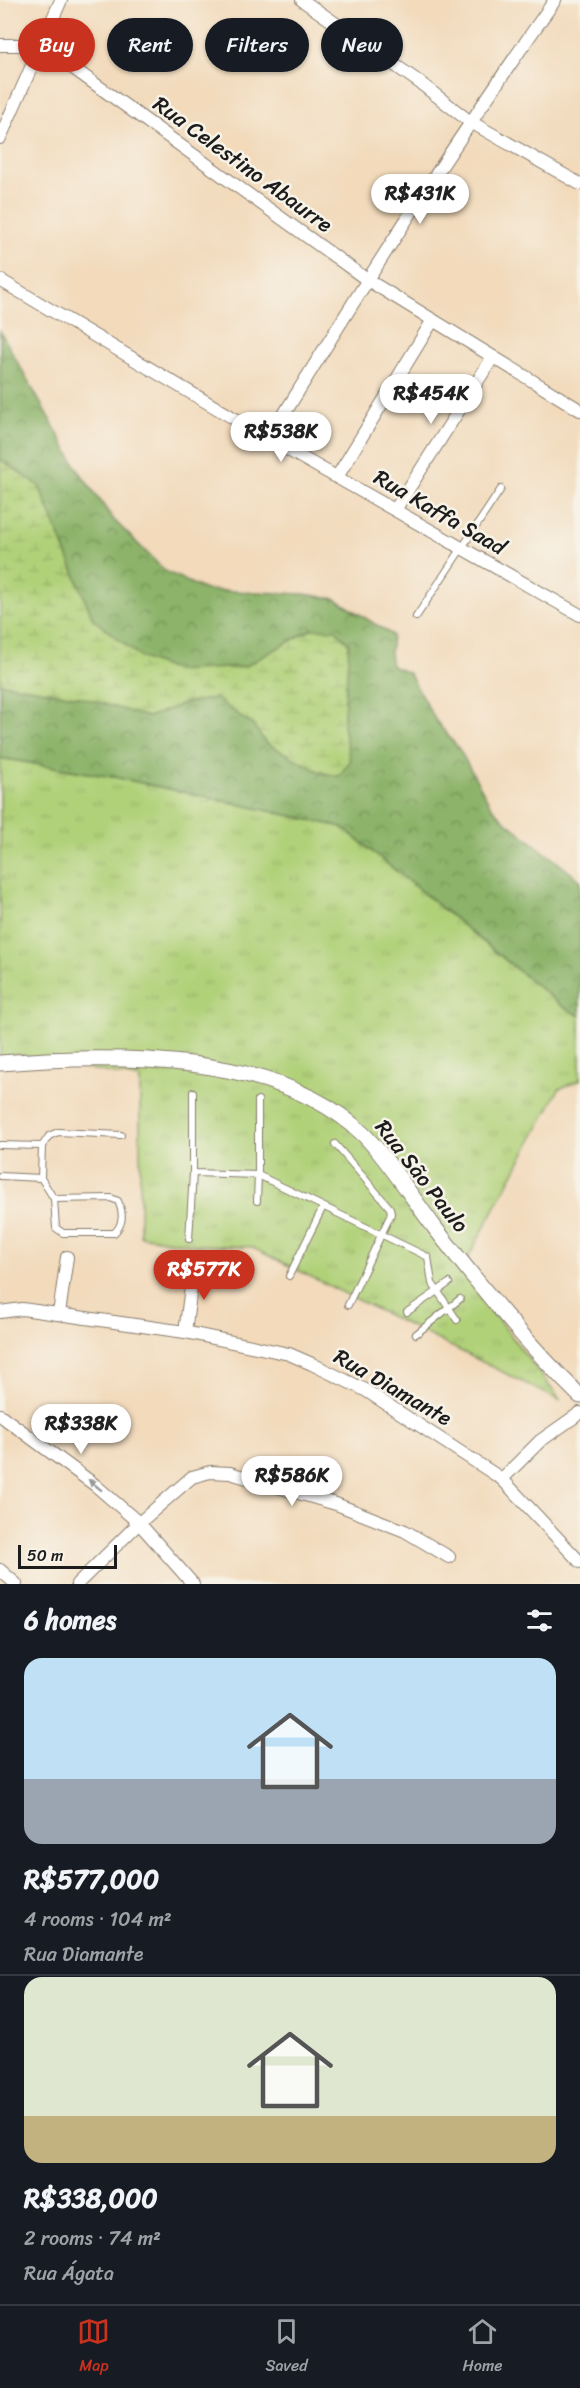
<!DOCTYPE html>
<meta charset="utf-8">
<style>
body{margin:0;font-family:Sriracha,sans-serif;background:#242831;color:#f1f3f6;height:100vh;display:flex;flex-direction:column;font-size:22px;white-space:nowrap}
*{box-sizing:border-box;margin:0}
p{font-size:20px;color:#9ea1a6}
.icon{flex:none;width:33px;height:33px;fill:none;stroke:currentColor;stroke-width:2;stroke-linecap:round;stroke-linejoin:round}
.map{position:relative;height:1584px;overflow:hidden}
.details{display:flex;flex-direction:column;background:#171b24;flex:1}
.details>*{flex:none}
.guide{position:absolute;left:18px;top:18px;width:544px;height:54px;display:flex;gap:12px}
.scale{position:absolute;left:18px;bottom:15px;width:99px;box-sizing:border-box;padding-left:6px;border:3px solid #1c1c1c;border-top:0;font-size:16px;line-height:21px;white-space:nowrap;color:#1c1c1c;-webkit-text-stroke:4px #f7f3e8;paint-order:stroke}
.price{position:absolute;translate:-50% -51px;padding:0 14px;border-radius:21px;background:#fff;color:#222;font-size:20px;line-height:39px;filter:drop-shadow(0 2px 3px #0008)}
.price::after{content:'';position:absolute;left:50%;top:36px;width:18px;height:14px;margin-left:-9px;background:inherit;clip-path:polygon(0 0,100% 0,50% 100%)}
.price.active{background:#c8321e;color:#fff}
ul{padding:0;list-style:none}
li{display:grid;align-content:center;gap:12px;height:318px;padding:0 24px}
li+li{border-top:2px solid #363941}
li span{display:grid;place-items:center;height:186px;border-radius:18px;color:#555}
li>.icon{margin-inline-start:auto}
span .icon{width:108px;height:108px;fill:#fffc;stroke-width:1}
li b{font-size:26px}
h2{display:flex;justify-content:space-between;align-items:center;height:72px;padding:0 24px;font-size:26px}
.tag{padding:0 21px;border-radius:27px;background:#171b24;box-shadow:0 2px 4px #0004;font-size:21px;line-height:54px}
.tag.active{background:#c8321e;color:#fff}
.dock{display:flex;justify-content:space-around;align-items:center;height:84px;border-top:2px solid #363941;background:#171b24;font-size:16px;color:#9ea1a6}
.dock a{display:grid;justify-items:center;gap:3px}
.dock .active{color:#c8321e}
.map>svg:first-child{display:block}
.grass{fill:url(#grass-tufts);stroke:#66764a;stroke-width:1.5}
.forest{fill:url(#forest-crowns);stroke:#546842;stroke-width:1.5}
.wetland{fill:url(#wetland-marsh);stroke:#66764a;stroke-width:1.5}
.lines{fill:none;stroke-linecap:round;stroke-linejoin:round}
.service-casing{stroke:#877b6c;stroke-width:8}
.minor-casing{stroke:#877b6c;stroke-width:14}
.tertiary-casing{stroke:#877b6c;stroke-width:17}
.service{stroke:#fff;stroke-width:6}
.minor{stroke:#fff;stroke-width:12}
.tertiary{stroke:#fff;stroke-width:15}
.oneway{fill:#999}
.labels{text-anchor:middle;dominant-baseline:central;stroke-width:5;stroke-linejoin:round;paint-order:stroke}
.street-label{font-size:22px;fill:#1c1c1c;stroke:#f7f3e8}
</style>
<div class="map">
<svg width="580" height="1584" viewBox="0 0 580 1584">
<defs>
<pattern id="grass-tufts" width="24" height="20" patternUnits="userSpaceOnUse" patternTransform="scale(1.5)"><rect width="24" height="20" fill="#b1d179"/><path d="M3 7l-1-3M5 7V3M7 7l1-3M15 17l-1-3M17 17v-4M19 17l1-3" fill="none" stroke="#98b368"/></pattern>
<pattern id="forest-crowns" width="20" height="18" patternUnits="userSpaceOnUse" patternTransform="scale(1.5)"><rect width="20" height="18" fill="#8cb369"/><path d="M2 6a3 3 0 1 1 6 0M12 15a3 3 0 1 1 6 0" fill="none" stroke="#729156"/></pattern>
<pattern id="wetland-marsh" width="20" height="14" patternUnits="userSpaceOnUse" patternTransform="scale(1.5)"><rect width="20" height="14" fill="#b1d179"/><path d="M1 5h8M5 5V1M11 12h8M15 12V8" fill="none" stroke="#98b368"/></pattern>
</defs>
<rect width="100%" height="100%" fill="#f7f3e8"/>
<filter id="ink" filterUnits="userSpaceOnUse"><feTurbulence type="fractalNoise" baseFrequency=".0167" numOctaves="2"/><feDisplacementMap in="SourceGraphic" scale="12" xChannelSelector="R" yChannelSelector="G"/><feConvolveMatrix kernelMatrix="1 2 1 2 8 2 1 2 1" color-interpolation-filters="sRGB"/></filter>
<filter id="wash" filterUnits="userSpaceOnUse"><feTurbulence type="fractalNoise" baseFrequency=".008" numOctaves="4" result="noise"/><feDisplacementMap in="SourceGraphic" scale="24" xChannelSelector="R" yChannelSelector="G"/><feGaussianBlur stdDeviation="1.35" result="paint"/><feColorMatrix in="noise" values="0 0 0 0 0 0 0 0 0 0 0 0 0 0 0 0 0 1.4 0 .05"/><feComposite in="paint" operator="in"/></filter>
<g filter="url(#wash)">
<rect width="100%" height="100%" fill="#f2dabb"/>
<path class="grass" d="M 0,758 L 119,778 L 342,827 L 562,1006 L 580,1016 L 580,1080 L 559,1089 L 461,1271 L 561,1401 L 251,1247 L 197,1245 L 140,1236 L 140,1079 L 17,1054 L 0,1057 Z"/>
<path class="forest" d="M 0,331 L 79,471 L 113,519 L 165,571 L 205,590 L 304,594 L 336,599 L 392,635 L 390,654 L 392,666 L 409,673 L 436,721 L 459,749 L 491,806 L 504,820 L 580,880 L 580,1016 L 562,1006 L 342,827 L 119,778 L 0,758 L 0,683 L 81,697 L 148,717 L 185,703 L 215,698 L 254,726 L 266,743 L 320,772 L 338,776 L 350,761 L 343,726 L 347,670 L 312,629 L 244,667 L 176,671 L 142,658 L 93,619 L 39,486 L 0,459 Z"/>
<path class="wetland" d="M 0,459 L 39,486 L 93,619 L 142,658 L 176,671 L 244,667 L 312,629 L 336,630 L 349,644 L 343,726 L 350,761 L 339,776 L 320,772 L 266,743 L 254,726 L 215,698 L 185,703 L 148,717 L 81,697 L 0,683 Z"/>
</g>
<g filter="url(#ink)">
<g class="lines">
<defs>
<g id="service">
<path d="M 416,617 L 501,489"/>
<path d="M 193,1092 L 193,1173 L 258,1175 L 257,1201"/>
<path d="M 258,1100 L 258,1175 L 428,1257 L 432,1283 L 457,1320"/>
<path d="M 335,1144 L 390,1208 L 391,1214 L 348,1305"/>
<path d="M 0,1145 L 42,1146 L 49,1136 L 58,1132 L 121,1135"/>
<path d="M 0,1176 L 41,1178 L 42,1146"/>
<path d="M 41,1178 L 54,1199"/>
<path d="M 111,1198 L 118,1201 C 123,1212 124,1224 114,1233 L 63,1233 L 56,1228 L 54,1199 Z"/>
<path d="M 189,1239 L 193,1173"/>
<path d="M 289,1276 L 323,1207"/>
<path d="M 407,1312 L 449,1283"/>
<path d="M 416,1334 L 460,1299"/>
</g>
<g id="minor">
<path d="M 302,0 L 419,82 L 469,121 L 580,184"/>
<path d="M 0,45 L 41,45 L 366,279 L 580,410"/>
<path d="M 0,138 L 61,0"/>
<path d="M 0,280 L 269,439 L 580,615"/>
<path d="M 269,439 C 360,289 454,143 555,0"/>
<path d="M 337,477 L 433,320"/>
<path d="M 395,510 L 493,357"/>
<path d="M 0,1312 L 22,1309 L 185,1332 L 289,1354 L 312,1364 L 365,1390 L 502,1479 L 580,1562"/>
<path d="M 59,1314 L 67,1257"/>
<path d="M 185,1332 L 194,1265"/>
<path d="M 0,1415 L 95,1485 L 139,1523 L 193,1584"/>
<path d="M 502,1479 L 540,1441 L 580,1413"/>
<path d="M 0,1570 L 16,1584"/>
<path d="M 77,1584 L 139,1523 L 192,1477 L 210,1472 L 230,1473 L 336,1504 L 405,1531 L 449,1557"/>
</g>
<path id="tertiary" d="M 0,1063 C 112,1054 277,1051 363,1134 C 389,1160 412,1198 435,1228 C 480,1286 527,1344 580,1396"/>
</defs>
<use href="#service" class="service-casing"/>
<use href="#minor" class="minor-casing"/>
<use href="#tertiary" class="tertiary-casing"/>
<use href="#service" class="service"/>
<use href="#minor" class="minor"/>
<use href="#tertiary" class="tertiary"/>
</g>
<defs><path id="oneway-solid" d="M-6-.8H1V-3.2L6.5 0L1 3.2V.8H-6Z" transform="scale(1.5)"/></defs>
<use class="oneway" href="#oneway-solid" transform="translate(95 1485) rotate(-141)"/>
</g>
<g class="labels">
<g class="street-label">
<text transform="translate(243 164) rotate(36)">Rua Celestino Abaurre</text>
<text transform="translate(440 512) rotate(30)">Rua Kaffa Saad</text>
<text transform="translate(422 1176) rotate(52)">Rua São Paulo</text>
<text transform="translate(393 1387) rotate(30)">Rua Diamante</text>
</g>
</g>
</svg>
<div class="scale">50 m</div>
<b class="price" style="left:420px;top:225px">R$431K</b>
<b class="price" style="left:431px;top:425px">R$454K</b>
<b class="price" style="left:281px;top:463px">R$538K</b>
<b class="price active" style="left:204px;top:1301px">R$577K</b>
<b class="price" style="left:81px;top:1455px">R$338K</b>
<b class="price" style="left:292px;top:1507px">R$586K</b>
<div class="guide">
<a class="tag active">Buy</a>
<a class="tag">Rent</a>
<a class="tag">Filters</a>
<a class="tag">New</a>
</div>
</div>
<section class="details">
<h2>6 homes<svg class="icon" aria-label="filters" viewBox="0 0 24 24"><path d="M4 7h16M4 17h16"/><circle cx="9" cy="7" r="2"/><circle cx="15" cy="17" r="2"/></svg></h2>
<ul>
<li><span style="background:linear-gradient(#bfe0f5 65%,#9aa5b1 0)"><svg class="icon" aria-label="home" viewBox="0 0 24 24"><path d="M3 11l9-7 9 7M6 9v11h12V9"/></svg></span><div><b>R$577,000</b><p>4 rooms · 104 m²</p><p>Rua Diamante</p></div></li>
<li><span style="background:linear-gradient(#dfe7d0 75%,#c2b280 0)"><svg class="icon" aria-label="home" viewBox="0 0 24 24"><path d="M3 11l9-7 9 7M6 9v11h12V9"/></svg></span><div><b>R$338,000</b><p>2 rooms · 74 m²</p><p>Rua Ágata</p></div></li>
</ul>
</section>
<nav class="dock">
<a class="active"><svg class="icon" aria-label="map" viewBox="0 0 24 24"><path d="M3 6l6-2 6 2 6-2v14l-6 2-6-2-6 2zM9 4v14M15 6v14"/></svg>Map</a>
<a><svg class="icon" aria-label="saved" viewBox="0 0 24 24"><path d="M7 4h10v16l-5-4-5 4z"/></svg>Saved</a>
<a><svg class="icon" aria-label="home" viewBox="0 0 24 24"><path d="M3 11l9-7 9 7M6 9v11h12V9"/></svg>Home</a>
</nav>
